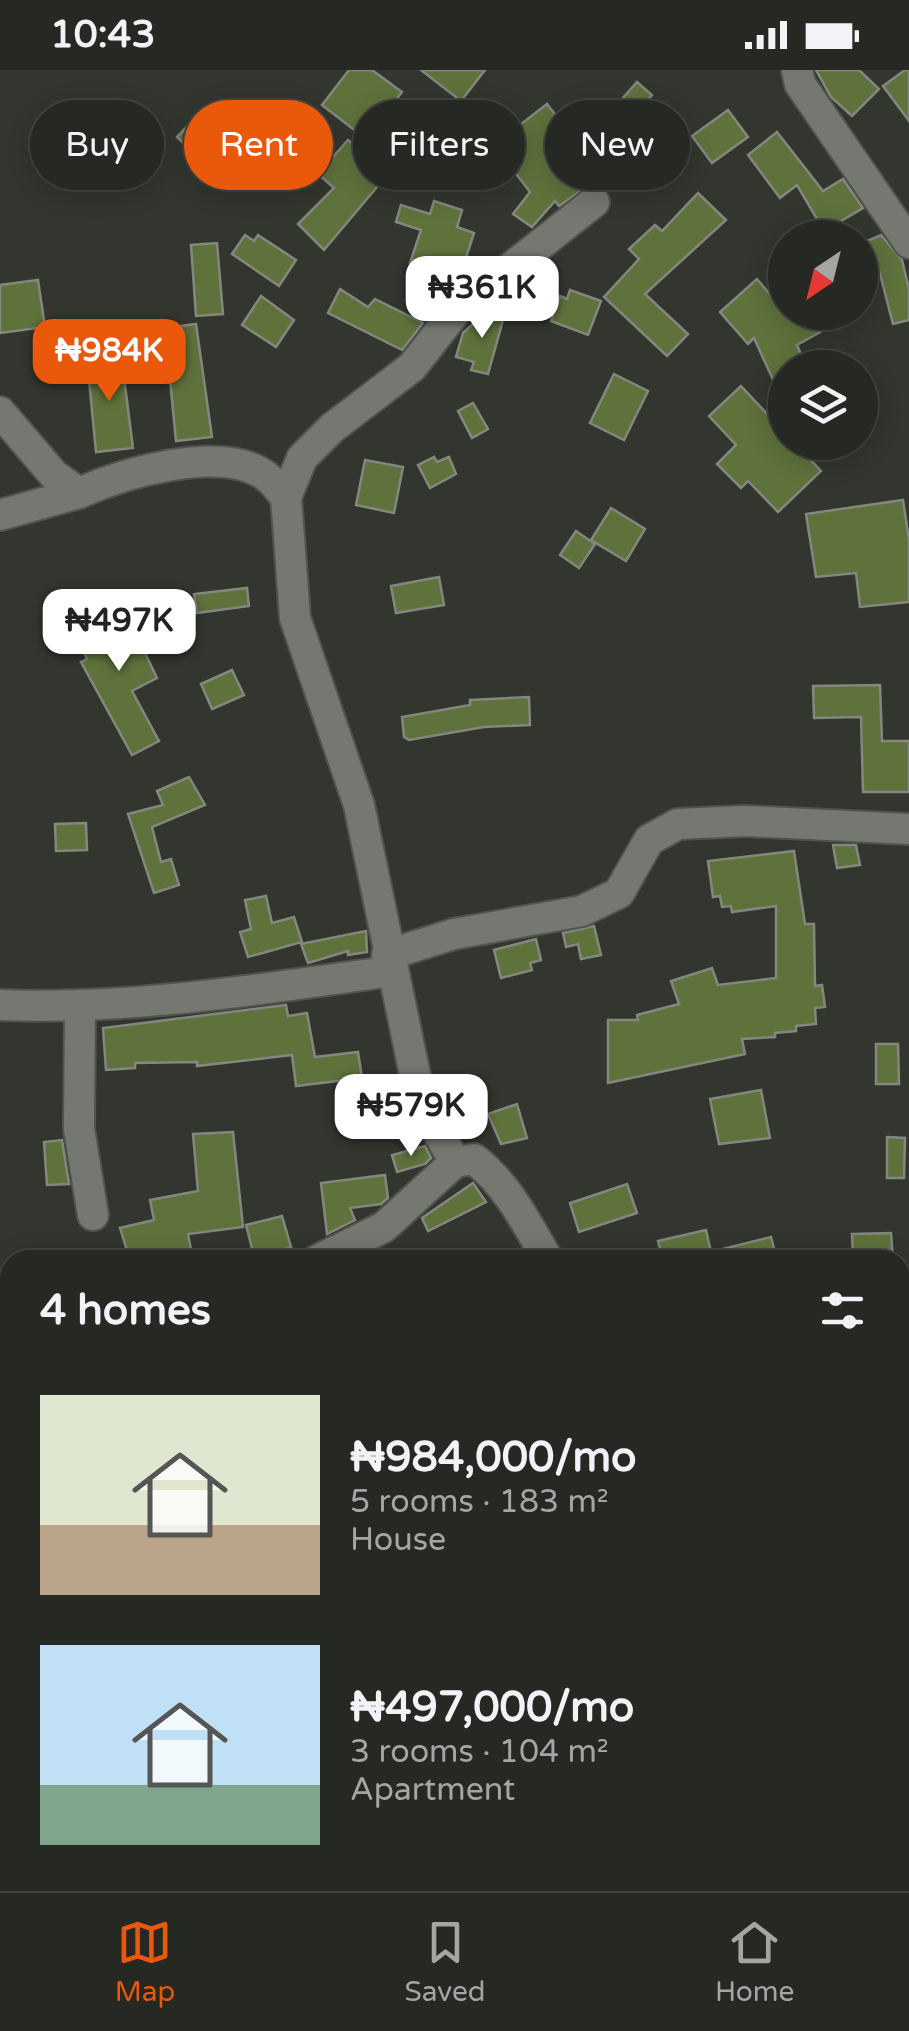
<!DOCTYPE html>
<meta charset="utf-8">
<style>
body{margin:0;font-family:"Varela Round",sans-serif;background:#323430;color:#f1f3f6;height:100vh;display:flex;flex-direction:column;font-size:38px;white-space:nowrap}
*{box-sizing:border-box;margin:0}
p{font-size:32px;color:#a4a6a6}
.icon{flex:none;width:55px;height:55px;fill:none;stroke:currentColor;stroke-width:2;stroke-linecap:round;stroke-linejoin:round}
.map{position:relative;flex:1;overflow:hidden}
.side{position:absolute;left:0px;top:1180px;width:910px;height:642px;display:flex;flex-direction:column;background:#262823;border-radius:30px 30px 0 0;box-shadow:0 5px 25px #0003,0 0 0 2px #424441}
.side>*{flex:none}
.banner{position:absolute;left:30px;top:30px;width:850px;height:90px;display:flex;gap:20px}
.needle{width:65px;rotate:215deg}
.buttons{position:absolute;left:768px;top:150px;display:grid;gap:20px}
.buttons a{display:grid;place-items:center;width:110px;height:110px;border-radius:50%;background:#262823;box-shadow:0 5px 25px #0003,0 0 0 2px #424441;font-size:50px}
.price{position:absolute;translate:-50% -85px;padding:0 22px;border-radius:20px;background:#fff;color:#222;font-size:32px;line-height:65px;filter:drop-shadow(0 2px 5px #0008)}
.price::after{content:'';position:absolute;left:50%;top:60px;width:30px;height:22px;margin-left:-15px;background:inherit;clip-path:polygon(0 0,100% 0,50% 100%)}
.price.on{background:#ea580c;color:#fff}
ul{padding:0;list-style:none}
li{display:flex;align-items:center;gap:30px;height:250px;padding:0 40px}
li span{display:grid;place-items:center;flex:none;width:280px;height:200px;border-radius:0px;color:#555}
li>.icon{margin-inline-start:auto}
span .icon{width:120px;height:120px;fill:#fffc;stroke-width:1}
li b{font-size:42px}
h2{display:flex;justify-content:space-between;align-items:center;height:120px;padding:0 40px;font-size:42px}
.tag{padding:0 35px;border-radius:45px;background:#262823;box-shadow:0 5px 25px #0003,0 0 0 2px #424441;font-size:35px;line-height:90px}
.tag.on{background:#ea580c;color:#fff}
.status{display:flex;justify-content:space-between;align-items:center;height:70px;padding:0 50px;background:#262823;direction:ltr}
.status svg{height:28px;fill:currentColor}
.tab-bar{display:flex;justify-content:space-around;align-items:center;height:140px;border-top:2px solid #424441;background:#262823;font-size:28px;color:#a4a6a6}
.tab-bar a{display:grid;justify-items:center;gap:5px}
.tab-bar .on{color:#ea580c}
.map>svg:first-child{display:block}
.building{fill:#5f723c;stroke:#83877f;stroke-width:2.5}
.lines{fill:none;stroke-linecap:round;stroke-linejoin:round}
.minor-casing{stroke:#51544e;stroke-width:34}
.minor{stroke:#757871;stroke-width:30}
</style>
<div class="status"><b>10:43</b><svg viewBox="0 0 49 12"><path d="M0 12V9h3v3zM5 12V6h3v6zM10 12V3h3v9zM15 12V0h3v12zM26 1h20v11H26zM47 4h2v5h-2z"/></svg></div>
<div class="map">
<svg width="909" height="1821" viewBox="0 0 909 1821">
<rect width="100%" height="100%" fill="#33352f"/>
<g class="building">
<path d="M 349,0 L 372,0 L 402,22 L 366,69 L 322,35 Z"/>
<path d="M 421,0 L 485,0 L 461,31 Z"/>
<path d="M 816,0 L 859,0 L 879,19 L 852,46 L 831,27 Z"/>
<path d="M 905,0 L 909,0 L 909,51 L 883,16 Z"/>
<path d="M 637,12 L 652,25 L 630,50 L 615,37 Z"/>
<path d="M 547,34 L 574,69 L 563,77 L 592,113 L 559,136 L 555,131 L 532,157 L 513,144 L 530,122 L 494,75 Z"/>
<path d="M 205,38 L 232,64 L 204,93 L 177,67 Z"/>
<path d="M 728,40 L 748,67 L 712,93 L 692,66 Z"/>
<path d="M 460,56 L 490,77 L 466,112 L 435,92 Z"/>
<path d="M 777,62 L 823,121 L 843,109 L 863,138 L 824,161 L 797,115 L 780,128 L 748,85 Z"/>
<path d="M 348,70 L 388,104 L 324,180 L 298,154 L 334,118 L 318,104 Z"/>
<path d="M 698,123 L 726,150 L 645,224 L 688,264 L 667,286 L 604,227 L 639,189 L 629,179 L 655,155 L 662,161 Z"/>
<path d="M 434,131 L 462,140 L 457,157 L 474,163 L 459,210 L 410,193 L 421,160 L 396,152 L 401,135 L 430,144 Z"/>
<path d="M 245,165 L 254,171 L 258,165 L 296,190 L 279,216 L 232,184 Z"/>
<path d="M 881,165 L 902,190 L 909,219 L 909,250 L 893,254 L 879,200 L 860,208 L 860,174 Z"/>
<path d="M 217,173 L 223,244 L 196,246 L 191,175 Z"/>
<path d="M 757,209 L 785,242 L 856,242 L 797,275 L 807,298 L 785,298 L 785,336 L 754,268 L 748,274 L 720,242 Z"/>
<path d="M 38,210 L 45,257 L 0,263 L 0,215 Z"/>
<path d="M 340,219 L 368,237 L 375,229 L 423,253 L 402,280 L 328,243 Z"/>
<path d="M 570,220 L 601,231 L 588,265 L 551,251 L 560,226 L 567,229 Z"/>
<path d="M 261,226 L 294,250 L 276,277 L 242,255 Z"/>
<path d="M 489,239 L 505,243 L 488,304 L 471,300 L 474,292 L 456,287 L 463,263 Z"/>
<path d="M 196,254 L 212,367 L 176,371 L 165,258 Z"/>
<path d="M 121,284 L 133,378 L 96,382 L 87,289 Z"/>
<path d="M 614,304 L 648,321 L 624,370 L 590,353 Z"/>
<path d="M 741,316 L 785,363 L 785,372 L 794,372 L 821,401 L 778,442 L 748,411 L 741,418 L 717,394 L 736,375 L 709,346 Z"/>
<path d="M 473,333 L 488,359 L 472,368 L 458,341 Z"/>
<path d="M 434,387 L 437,392 L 449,387 L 456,404 L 430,418 L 418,395 Z"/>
<path d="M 365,390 L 403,397 L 394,443 L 356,435 Z"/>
<path d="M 903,430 L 909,470 L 909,532 L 860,537 L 856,503 L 816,507 L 806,444 Z"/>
<path d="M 611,438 L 645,459 L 626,491 L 591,470 Z"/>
<path d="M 576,461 L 595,474 L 579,498 L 560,485 Z"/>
<path d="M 439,507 L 444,535 L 396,543 L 391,516 Z"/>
<path d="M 247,518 L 249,536 L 197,543 L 194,524 Z"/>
<path d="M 123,537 L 157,608 L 132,621 L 159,671 L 132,685 L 81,592 L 87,589 L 74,558 Z"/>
<path d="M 232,600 L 244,625 L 212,639 L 201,614 Z"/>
<path d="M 880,615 L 882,671 L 909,671 L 909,722 L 863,722 L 861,647 L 814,648 L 813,616 Z"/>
<path d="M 529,627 L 530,655 L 484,657 L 409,670 L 404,667 L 402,647 L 470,635 L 470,630 Z"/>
<path d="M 189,707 L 205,735 L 152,757 L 161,792 L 171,789 L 179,815 L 154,823 L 128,744 L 163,735 L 157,721 Z"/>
<path d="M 86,753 L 87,780 L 56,781 L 55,754 Z"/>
<path d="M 833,775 L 856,775 L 860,795 L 837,798 Z"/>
<path d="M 794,781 L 805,854 L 814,854 L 815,916 L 822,915 L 825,937 L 815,938 L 816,954 L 796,956 L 796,961 L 775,963 L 775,967 L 742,969 L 745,984 L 608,1013 L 608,950 L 638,950 L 637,945 L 679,934 L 671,911 L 712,898 L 718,915 L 776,908 L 776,836 L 732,842 L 731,836 L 722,837 L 720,826 L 713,827 L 708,791 Z"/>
<path d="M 266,826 L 272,853 L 294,847 L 302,872 L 248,887 L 240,862 L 251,859 L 245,830 Z"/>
<path d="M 594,856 L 601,885 L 581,889 L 578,874 L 566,877 L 563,863 Z"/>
<path d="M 366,861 L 367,882 L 348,885 L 348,881 L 308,893 L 301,874 Z"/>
<path d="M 536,869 L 541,890 L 530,893 L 532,900 L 501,908 L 494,880 Z"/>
<path d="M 286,935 L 288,946 L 307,943 L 315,987 L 358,982 L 362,1008 L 296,1016 L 292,985 L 197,996 L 197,992 L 135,993 L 135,998 L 106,1000 L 103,958 Z"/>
<path d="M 876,974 L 898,974 L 899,1014 L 876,1014 Z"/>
<path d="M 761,1020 L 770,1068 L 719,1074 L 710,1029 Z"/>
<path d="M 517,1034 L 527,1068 L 501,1074 L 488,1044 Z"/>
<path d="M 233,1062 L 243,1157 L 188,1164 L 193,1190 L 161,1190 L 159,1180 L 129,1187 L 120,1158 L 154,1150 L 150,1130 L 198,1121 L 193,1064 Z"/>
<path d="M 887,1067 L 905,1068 L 904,1108 L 887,1108 Z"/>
<path d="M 62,1070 L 69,1114 L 47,1115 L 44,1072 Z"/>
<path d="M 425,1076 L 431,1088 L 425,1094 L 397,1102 L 392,1085 Z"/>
<path d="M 385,1105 L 388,1128 L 381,1134 L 350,1138 L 355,1150 L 327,1164 L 321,1113 Z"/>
<path d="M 473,1113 L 486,1132 L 428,1161 L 422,1148 Z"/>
<path d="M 627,1114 L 637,1143 L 579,1162 L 570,1133 Z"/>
<path d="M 282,1146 L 291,1177 L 255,1190 L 246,1155 Z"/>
<path d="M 706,1160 L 711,1182 L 771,1167 L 777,1190 L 663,1190 L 658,1171 Z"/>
<path d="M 891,1163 L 893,1190 L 853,1190 L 852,1164 Z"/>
</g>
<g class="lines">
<defs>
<g id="minor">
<path d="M 797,0 L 800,14 L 909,173"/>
<path d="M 0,342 L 54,405 L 79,423 C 124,403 218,375 263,404 C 272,409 279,420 286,427 L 295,548 L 359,735 L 415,1005 L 434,1055 L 455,1092 L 474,1089 C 508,1115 527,1154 548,1190"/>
<path d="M 286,427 L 302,388 L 332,358 L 412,297 L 455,242 L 594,132"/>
<path d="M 0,445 L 79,423"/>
<path d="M 387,885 L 454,864 L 582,841 L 619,823 L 649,770 L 678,754 L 745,751 L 909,759"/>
<path d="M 0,935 C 131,940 263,919 392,901"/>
<path d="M 80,935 L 79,1059 L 93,1145"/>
<path d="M 318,1190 L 384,1157 L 455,1092"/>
<path d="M 0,1408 L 10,1395"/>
<path d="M 900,1760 L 909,1769"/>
<path d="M 181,1812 L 182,1821"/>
</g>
</defs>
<use href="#minor" class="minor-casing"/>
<use href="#minor" class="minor"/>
</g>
</svg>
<div class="buttons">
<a><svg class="needle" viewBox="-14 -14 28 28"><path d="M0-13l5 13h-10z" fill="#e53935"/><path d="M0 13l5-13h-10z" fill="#a4a6a6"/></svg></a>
<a><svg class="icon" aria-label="layers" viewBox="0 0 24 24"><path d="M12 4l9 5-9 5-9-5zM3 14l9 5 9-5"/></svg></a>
</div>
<b class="price" style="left:482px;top:271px">₦361K</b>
<b class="price on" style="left:109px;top:334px">₦984K</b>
<b class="price" style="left:119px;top:604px">₦497K</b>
<b class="price" style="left:411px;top:1089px">₦579K</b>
<div class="banner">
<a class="tag">Buy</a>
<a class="tag on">Rent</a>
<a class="tag">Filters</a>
<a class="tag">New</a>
</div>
<section class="side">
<h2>4 homes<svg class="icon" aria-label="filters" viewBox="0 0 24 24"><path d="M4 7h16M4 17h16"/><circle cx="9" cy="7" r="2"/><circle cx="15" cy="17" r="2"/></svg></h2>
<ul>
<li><span style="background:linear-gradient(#dfe7d0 65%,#b9a48a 0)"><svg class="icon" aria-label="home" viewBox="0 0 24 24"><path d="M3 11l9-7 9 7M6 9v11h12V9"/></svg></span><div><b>₦984,000/mo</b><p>5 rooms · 183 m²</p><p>House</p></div></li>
<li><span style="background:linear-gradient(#bfe0f5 70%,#7fa58c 0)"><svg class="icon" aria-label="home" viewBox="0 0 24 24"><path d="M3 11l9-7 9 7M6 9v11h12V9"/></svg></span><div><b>₦497,000/mo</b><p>3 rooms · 104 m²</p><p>Apartment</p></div></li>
</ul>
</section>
</div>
<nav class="tab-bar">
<a class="on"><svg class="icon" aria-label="map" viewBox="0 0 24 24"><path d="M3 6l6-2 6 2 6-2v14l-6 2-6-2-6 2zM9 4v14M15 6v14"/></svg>Map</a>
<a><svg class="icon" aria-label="saved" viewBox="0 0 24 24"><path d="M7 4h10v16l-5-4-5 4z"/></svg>Saved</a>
<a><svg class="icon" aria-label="home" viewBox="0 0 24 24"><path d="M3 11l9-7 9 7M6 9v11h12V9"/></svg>Home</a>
</nav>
